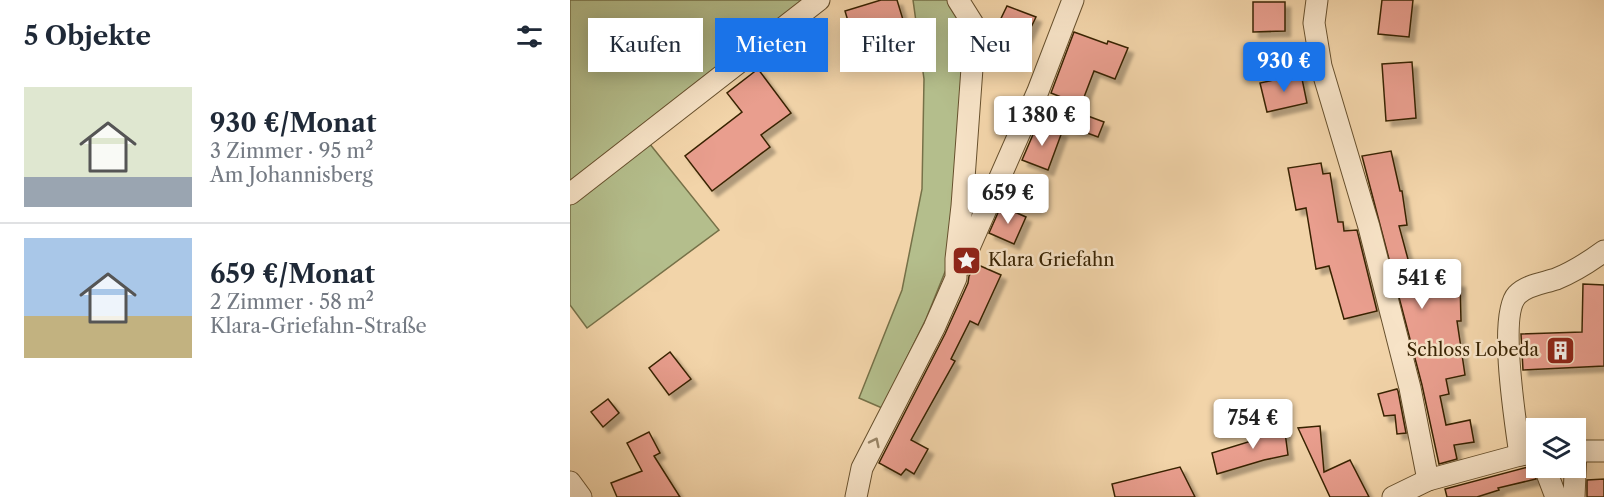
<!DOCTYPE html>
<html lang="de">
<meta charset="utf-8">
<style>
body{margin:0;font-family:"Libre Caslon Text",serif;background:#f6f6f7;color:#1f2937;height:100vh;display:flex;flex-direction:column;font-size:22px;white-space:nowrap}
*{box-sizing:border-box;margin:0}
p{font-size:20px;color:#747a83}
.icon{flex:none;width:33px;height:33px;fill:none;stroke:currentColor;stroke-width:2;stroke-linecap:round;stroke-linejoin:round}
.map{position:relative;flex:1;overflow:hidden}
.details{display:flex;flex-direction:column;background:#fff;width:570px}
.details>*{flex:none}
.guide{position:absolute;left:18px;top:18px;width:570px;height:54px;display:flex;gap:12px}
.buttons{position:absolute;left:956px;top:418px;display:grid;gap:12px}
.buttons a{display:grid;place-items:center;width:60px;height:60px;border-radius:0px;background:#fff;box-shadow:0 3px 15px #0003;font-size:30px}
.price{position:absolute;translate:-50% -51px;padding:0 14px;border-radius:6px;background:#fff;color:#222;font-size:20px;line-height:39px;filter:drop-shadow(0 2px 3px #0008)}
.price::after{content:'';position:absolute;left:50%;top:36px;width:18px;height:14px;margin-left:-9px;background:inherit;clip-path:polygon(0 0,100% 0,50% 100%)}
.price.current{background:#1a73e8;color:#fff}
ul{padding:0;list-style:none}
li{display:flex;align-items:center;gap:18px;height:150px;padding:0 24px}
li+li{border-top:2px solid #e0e1e3}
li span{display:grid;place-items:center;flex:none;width:168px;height:120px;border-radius:0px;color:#555}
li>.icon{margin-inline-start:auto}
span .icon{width:72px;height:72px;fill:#fffc;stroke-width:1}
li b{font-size:26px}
h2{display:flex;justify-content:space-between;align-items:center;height:72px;padding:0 24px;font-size:26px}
.tag{padding:0 21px;border-radius:0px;background:#fff;box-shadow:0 3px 15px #0003;font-size:21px;line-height:54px}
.tag.current{background:#1a73e8;color:#fff}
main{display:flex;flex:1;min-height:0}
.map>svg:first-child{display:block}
.green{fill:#b4be8c;stroke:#767148;stroke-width:1.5}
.building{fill:#e99e8e;stroke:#392404;stroke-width:1.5;filter:url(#shadow)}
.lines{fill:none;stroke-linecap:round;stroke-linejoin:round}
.street-casing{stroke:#67502d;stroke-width:23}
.street{stroke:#f7e3c7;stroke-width:21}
.oneway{stroke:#988466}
.labels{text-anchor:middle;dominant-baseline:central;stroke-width:5;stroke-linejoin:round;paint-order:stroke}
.poi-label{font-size:18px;fill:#392404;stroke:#f7e3c7;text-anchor:start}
</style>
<main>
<section class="details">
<h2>5 Objekte<svg class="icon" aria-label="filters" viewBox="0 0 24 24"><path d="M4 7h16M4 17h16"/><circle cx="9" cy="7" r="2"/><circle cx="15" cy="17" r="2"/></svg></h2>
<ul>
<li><span style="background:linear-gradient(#dfe7d0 75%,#9aa5b1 0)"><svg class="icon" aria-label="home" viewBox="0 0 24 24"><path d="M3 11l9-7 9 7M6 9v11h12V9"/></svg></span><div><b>930 €/Monat</b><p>3 Zimmer · 95 m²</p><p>Am Johannisberg</p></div></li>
<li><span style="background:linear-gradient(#a9c7e8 65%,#c2b280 0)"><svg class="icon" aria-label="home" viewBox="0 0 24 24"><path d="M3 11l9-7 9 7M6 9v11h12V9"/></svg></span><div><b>659 €/Monat</b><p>2 Zimmer · 58 m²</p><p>Klara-Griefahn-Straße</p></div></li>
</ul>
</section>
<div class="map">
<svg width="1034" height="497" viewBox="0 0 1034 497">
<defs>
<filter id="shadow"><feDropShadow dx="5.5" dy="5.5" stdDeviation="1.5" flood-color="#0004"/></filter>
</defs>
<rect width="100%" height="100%" fill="#f2d4a9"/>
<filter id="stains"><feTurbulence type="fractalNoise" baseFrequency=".00333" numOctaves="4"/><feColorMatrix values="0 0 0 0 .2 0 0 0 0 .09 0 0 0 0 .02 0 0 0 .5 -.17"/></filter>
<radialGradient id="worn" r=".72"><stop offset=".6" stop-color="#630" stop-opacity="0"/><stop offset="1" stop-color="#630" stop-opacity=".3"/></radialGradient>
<g class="green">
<path d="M 0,0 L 239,0 L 0,187 Z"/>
<path d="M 343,0 L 380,0 L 397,26 L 379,262 L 356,319 L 312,408 L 289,398 L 332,290 L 352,189 L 354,79 Z"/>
<path d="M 79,143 L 149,230 L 17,328 L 0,305 L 0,202 Z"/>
</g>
<g class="building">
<path d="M 311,0 L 327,0 L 334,23 L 323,26 L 324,30 L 310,35 L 314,46 L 294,52 L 289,36 L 283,38 L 275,11 Z"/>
<path d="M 812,0 L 843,0 L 839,37 L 808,34 Z"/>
<path d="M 683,2 L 715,2 L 715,31 L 683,32 Z"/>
<path d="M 437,6 L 466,17 L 452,46 L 424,33 Z"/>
<path d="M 504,32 L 537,44 L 538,41 L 558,48 L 545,79 L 524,71 L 511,105 L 481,93 Z"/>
<path d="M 842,62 L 846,118 L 816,121 L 812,64 Z"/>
<path d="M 188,69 L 221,113 L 191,135 L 200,147 L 142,191 L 115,156 L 172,112 L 157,93 Z"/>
<path d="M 731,74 L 737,103 L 697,112 L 690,83 Z"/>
<path d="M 507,112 L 534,122 L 528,137 L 501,127 Z"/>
<path d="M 468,123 L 492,132 L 478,170 L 452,160 Z"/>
<path d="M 821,151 L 830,191 L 832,191 L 837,225 L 829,226 L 842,274 L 861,281 L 890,282 L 891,321 L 887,321 L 895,375 L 876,379 L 879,394 L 870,396 L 876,425 L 900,420 L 904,442 L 884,445 L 887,459 L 869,464 L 852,385 L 792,156 Z"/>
<path d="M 751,163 L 753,174 L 760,173 L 768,222 L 773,222 L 774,231 L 787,230 L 807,311 L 774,319 L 759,266 L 746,269 L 736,208 L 726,210 L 718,168 Z"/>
<path d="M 431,206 L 456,217 L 444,244 L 419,233 Z"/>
<path d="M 406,264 L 431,275 L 408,325 L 400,321 L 381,359 L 385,361 L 341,440 L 358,449 L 344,474 L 336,469 L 331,475 L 309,463 L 375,334 L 398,283 L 399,276 Z"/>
<path d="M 1013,284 L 1034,285 L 1034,366 L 953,370 L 951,334 L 1012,332 Z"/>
<path d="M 100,352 L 121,379 L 99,395 L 79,368 Z"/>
<path d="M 827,389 L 828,391 L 836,433 L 827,434 L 825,415 L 814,416 L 808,394 Z"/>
<path d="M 38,399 L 49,413 L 33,427 L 21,412 Z"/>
<path d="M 714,425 L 718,455 L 694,460 L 647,474 L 642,453 L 688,439 L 688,430 Z"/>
<path d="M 750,426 L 754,472 L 780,460 L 799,497 L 760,497 L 728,428 Z"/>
<path d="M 79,432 L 90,453 L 84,456 L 110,497 L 47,497 L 41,483 L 72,471 L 57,443 Z"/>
<path d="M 962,466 L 966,479 L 928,488 L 929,490 L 907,497 L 877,497 L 875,489 Z"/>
<path d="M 610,467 L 625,497 L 545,497 L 542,484 Z"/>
<path d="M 1034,479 L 1034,497 L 1017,497 L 1017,480 Z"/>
</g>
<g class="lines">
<defs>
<g id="street">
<path d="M 747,0 L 744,23 L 751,66 L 799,227 L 840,388 L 858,480"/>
<path d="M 0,194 L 249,0"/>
<path d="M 391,266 L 468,91 L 503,0"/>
<path d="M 1005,451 L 1034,451"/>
<path d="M 950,455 C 946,426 928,315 947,295 C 956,285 974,283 986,279 C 1003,272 1019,262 1034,251"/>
<path d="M 975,468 L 986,497"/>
<path d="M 0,482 L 11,497"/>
<path d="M 286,497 L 292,468 L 364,328 L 386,278 L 386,259 L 392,206 L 405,27 L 388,0"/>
<path d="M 823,497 L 858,480 L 950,455 L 966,453"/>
<path d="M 1004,497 L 1006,451"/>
</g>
</defs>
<use href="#street" class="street-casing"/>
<use href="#street" class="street"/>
</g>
<defs><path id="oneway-chevron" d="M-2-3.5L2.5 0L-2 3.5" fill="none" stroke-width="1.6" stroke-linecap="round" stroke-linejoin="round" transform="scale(1.5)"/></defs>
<use class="oneway" href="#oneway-chevron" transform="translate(305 442) rotate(-64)"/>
<defs>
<symbol id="sight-square" viewBox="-11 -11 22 22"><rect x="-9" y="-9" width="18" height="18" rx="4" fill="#8f2418" stroke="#f7e3c7"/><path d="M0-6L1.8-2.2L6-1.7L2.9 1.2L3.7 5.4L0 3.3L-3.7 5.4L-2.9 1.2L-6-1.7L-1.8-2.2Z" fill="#fff"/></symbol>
<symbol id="building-square" viewBox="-11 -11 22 22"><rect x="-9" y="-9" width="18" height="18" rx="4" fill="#8f2418" stroke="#f7e3c7"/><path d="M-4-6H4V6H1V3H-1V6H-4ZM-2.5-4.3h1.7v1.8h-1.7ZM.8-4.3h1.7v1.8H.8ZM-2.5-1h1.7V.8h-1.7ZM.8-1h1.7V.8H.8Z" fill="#fff"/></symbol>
</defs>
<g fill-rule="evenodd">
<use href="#sight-square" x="380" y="244" width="33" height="33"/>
<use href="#building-square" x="974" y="334" width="33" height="33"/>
</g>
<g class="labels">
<g class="poi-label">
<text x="418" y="260">Klara Griefahn</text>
<text x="969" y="350" text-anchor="end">Schloss Lobeda</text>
</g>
</g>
<rect width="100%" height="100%" filter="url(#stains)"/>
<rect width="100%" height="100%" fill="url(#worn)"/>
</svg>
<div class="buttons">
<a><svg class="icon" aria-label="layers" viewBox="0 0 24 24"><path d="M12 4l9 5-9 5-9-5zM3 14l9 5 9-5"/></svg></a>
</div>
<b class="price current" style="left:714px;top:93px">930 €</b>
<b class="price" style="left:472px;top:147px">1 380 €</b>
<b class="price" style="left:438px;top:225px">659 €</b>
<b class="price" style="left:852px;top:310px">541 €</b>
<b class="price" style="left:683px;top:450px">754 €</b>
<div class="guide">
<a class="tag">Kaufen</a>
<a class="tag current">Mieten</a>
<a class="tag">Filter</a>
<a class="tag">Neu</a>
</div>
</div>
</main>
